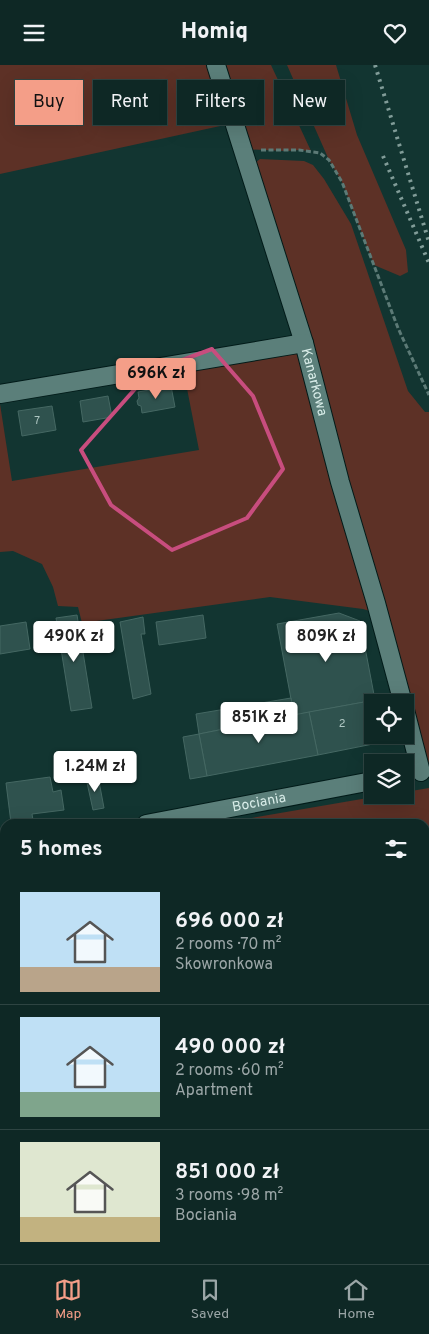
<!DOCTYPE html>
<meta charset="utf-8">
<style>
body{margin:0;font-family:Overpass,sans-serif;background:#17302d;color:#f1f3f6;height:100vh;display:flex;flex-direction:column;font-size:19px;white-space:nowrap}
*{box-sizing:border-box;margin:0}
p{font-size:16px;color:#9ba6a7}
.icon{flex:none;width:28px;height:28px;fill:none;stroke:currentColor;stroke-width:2;stroke-linecap:round;stroke-linejoin:round}
.map{position:relative;flex:1;overflow:hidden}
.sheet{position:absolute;left:0px;top:754px;width:430px;height:446px;display:flex;flex-direction:column;background:#0e2825;border-radius:15px 15px 0 0;box-shadow:0 5px 20px #0002,0 0 0 1px #2e4442}
.sheet>*{flex:none}
.hud{position:absolute;left:15px;top:15px;width:400px;height:45px;display:flex;gap:10px}
.controls{position:absolute;left:364px;top:629px;display:grid;gap:10px}
.controls a{display:grid;place-items:center;width:50px;height:50px;border-radius:0px;background:#0e2825;box-shadow:0 5px 20px #0002,0 0 0 1px #2e4442;font-size:25px}
.price{position:absolute;translate:-50% -42px;padding:0 11px;border-radius:5px;background:#fff;color:#222;font-size:16px;line-height:32px;filter:drop-shadow(0 1px 2px #0008)}
.price::after{content:'';position:absolute;left:50%;top:30px;width:15px;height:11px;margin-left:-8px;background:inherit;clip-path:polygon(0 0,100% 0,50% 100%)}
.price.active{background:#f49e88;color:#111}
ul{padding:0;list-style:none}
li{display:flex;align-items:center;gap:15px;height:125px;padding:0 20px}
li+li{border-top:1px solid #2e4442}
li span{display:grid;place-items:center;flex:none;width:140px;height:100px;border-radius:0px;color:#555}
li>.icon{margin-inline-start:auto}
span .icon{width:60px;height:60px;fill:#fffc;stroke-width:1}
li b{font-size:21px}
h2{display:flex;justify-content:space-between;align-items:center;height:60px;padding:0 20px;font-size:21px}
.pill{padding:0 18px;border-radius:0px;background:#0e2825;box-shadow:0 5px 20px #0002,0 0 0 1px #2e4442;font-size:18px;line-height:45px}
.pill.active{background:#f49e88;color:#111}
header{display:flex;justify-content:space-between;align-items:center;height:65px;padding:0 20px;background:#0e2825;font-size:22px;font-weight:800}
.tab-bar{display:flex;justify-content:space-around;align-items:center;height:70px;border-top:1px solid #2e4442;background:#0e2825;font-size:14px;color:#9ba6a7}
.tab-bar a{display:grid;justify-items:center;gap:2px}
.tab-bar .active{color:#f49e88}
.map>svg:first-child{display:block}
.green{fill:#5d3126}
.building{fill:#2f524e;stroke:#456863}
.lines{fill:none;stroke-linecap:round;stroke-linejoin:round}
.minor-casing{stroke:#021b19;stroke-width:20}
.path{stroke:#5c7a76;stroke-width:3;stroke-dasharray:5 2.5;stroke-linecap:butt}
.minor{stroke:#5b7f7a;stroke-width:18}
.rail{stroke:#819c98;stroke-width:4;stroke-dasharray:2.5 5;stroke-linecap:butt}
.marked{fill:none;stroke:#c84d7e;stroke-width:4;stroke-linejoin:round}
.labels{text-anchor:middle;dominant-baseline:central;stroke-width:5;stroke-linejoin:round;paint-order:stroke}
.number-label{font-size:11px;fill:#aec6c2}
.street-label{font-size:14px;fill:#d9ede9;stroke:#062b27}
</style>
<header><svg class="icon" aria-label="menu" viewBox="0 0 24 24"><path d="M4 6h16M4 12h16M4 18h16"/></svg>Homiq<svg class="icon" aria-label="heart" viewBox="0 0 24 24"><path d="M12 20l-8-8c-3-5 5-10 8-4 3-6 11-1 8 4z"/></svg></header>
<div class="map">
<svg width="429" height="1199" viewBox="0 0 429 1199">
<rect width="100%" height="100%" fill="#123531"/>
<g class="green">
<path d="M 0,0 L 271,0 L 311,86 L 299,85 L 286,86 L 242,84 L 234,58 L 0,109 Z"/>
<path d="M 287,0 L 336,0 L 357,70 L 406,185 L 408,207 L 400,211 L 374,200 L 342,117 L 329,95 Z"/>
<path d="M 260,94 L 304,96 L 313,100 L 324,114 L 351,159 L 408,326 L 425,347 L 429,347 L 429,706 L 386,551 L 363,544 L 270,532 L 82,558 L 78,542 L 58,541 L 53,522 L 42,499 L 13,486 L 0,487 L 0,339 L 12,416 L 199,385 L 182,298 L 304,278 L 248,104 Z"/>
<path d="M 429,723 L 429,1199 L 210,1199 L 209,1195 L 425,1195 L 425,759 L 217,759 L 385,730 L 405,730 L 405,727 Z"/>
</g>
<g class="building">
<path d="M 171,321 L 175,342 L 142,348 L 141,341 L 138,340 L 137,336 L 139,333 L 138,327 Z"/>
<path d="M 108,331 L 112,352 L 83,357 L 80,336 Z"/>
<path d="M 52,341 L 56,365 L 22,371 L 18,346 Z"/>
<path d="M 339,548 L 360,556 L 375,635 L 294,650 L 277,559 Z"/>
<path d="M 77,550 L 92,643 L 71,646 L 56,553 Z"/>
<path d="M 203,550 L 206,573 L 159,580 L 156,557 Z"/>
<path d="M 143,552 L 145,569 L 141,569 L 151,629 L 133,634 L 120,557 Z"/>
<path d="M 26,557 L 30,584 L 0,589 L 0,561 Z"/>
<path d="M 291,633 L 294,650 L 199,669 L 196,649 Z"/>
<path d="M 375,635 L 375,638 L 372,638 L 372,670 L 382,670 L 383,677 L 318,690 L 309,647 Z"/>
<path d="M 309,647 L 318,690 L 207,711 L 199,669 Z"/>
<path d="M 199,669 L 207,711 L 190,714 L 183,672 Z"/>
<path d="M 98,711 L 104,743 L 93,745 L 86,713 Z"/>
<path d="M 50,712 L 53,727 L 61,725 L 64,745 L 32,749 L 33,755 L 11,758 L 6,718 Z"/>
<path d="M 33,1195 L 72,1195 L 58,1199 L 34,1199 Z"/>
<path d="M 72,1195 L 81,1195 L 82,1199 L 58,1199 Z"/>
</g>
<g class="lines">
<defs>
<g id="minor">
<path id="s1" d="M 216,0 L 304,278 L 340,417 L 376,538 L 403,638"/>
<path d="M 0,329 L 304,278"/>
<path d="M 405,645 L 421,707"/>
<path id="s2" d="M 146,759 L 372,716"/>
<path d="M 0,787 L 5,786"/>
<path d="M 209,1195 L 210,1199"/>
</g>
</defs>
<use href="#minor" class="minor-casing"/>
<path class="path" d="M 261,85 L 299,85 L 320,88 L 329,95 L 342,117 L 398,263 L 429,330"/>
<use href="#minor" class="minor"/>
<g class="rail">
<path d="M 375,0 L 429,177"/>
<path d="M 383,91 L 429,198"/>
</g>
</g>
<path class="marked" d="M 212,284 L 253,331 L 283,404 L 247,453 L 172,485 L 111,440 L 81,385 L 150,307 Z"/>
<g class="labels">
<g class="number-label">
<text x="37" y="356">7</text>
<text x="342" y="659">2</text>
</g>
<g class="street-label">
<text stroke="none"><textPath href="#s1" startOffset="332">Kanarkowa</textPath></text>
<text stroke="none"><textPath href="#s2" startOffset="115">Bociania</textPath></text>
</g>
</g>
</svg>
<div class="controls">
<a><svg class="icon" aria-label="locate" viewBox="0 0 24 24"><circle cx="12" cy="12" r="6"/><path d="M12 2v4M12 18v4M2 12h4M18 12h4"/></svg></a>
<a><svg class="icon" aria-label="layers" viewBox="0 0 24 24"><path d="M12 4l9 5-9 5-9-5zM3 14l9 5 9-5"/></svg></a>
</div>
<b class="price active" style="left:156px;top:335px">696K zł</b>
<b class="price" style="left:74px;top:598px">490K zł</b>
<b class="price" style="left:326px;top:598px">809K zł</b>
<b class="price" style="left:259px;top:679px">851K zł</b>
<b class="price" style="left:95px;top:728px">1.24M zł</b>
<div class="hud">
<a class="pill active">Buy</a>
<a class="pill">Rent</a>
<a class="pill">Filters</a>
<a class="pill">New</a>
</div>
<section class="sheet">
<h2>5 homes<svg class="icon" aria-label="filters" viewBox="0 0 24 24"><path d="M4 7h16M4 17h16"/><circle cx="9" cy="7" r="2"/><circle cx="15" cy="17" r="2"/></svg></h2>
<ul>
<li><span style="background:linear-gradient(#bfe0f5 75%,#b9a48a 0)"><svg class="icon" aria-label="home" viewBox="0 0 24 24"><path d="M3 11l9-7 9 7M6 9v11h12V9"/></svg></span><div><b>696 000 zł</b><p>2 rooms · 70 m²</p><p>Skowronkowa</p></div></li>
<li><span style="background:linear-gradient(#bfe0f5 75%,#7fa58c 0)"><svg class="icon" aria-label="home" viewBox="0 0 24 24"><path d="M3 11l9-7 9 7M6 9v11h12V9"/></svg></span><div><b>490 000 zł</b><p>2 rooms · 60 m²</p><p>Apartment</p></div></li>
<li><span style="background:linear-gradient(#dfe7d0 75%,#c2b280 0)"><svg class="icon" aria-label="home" viewBox="0 0 24 24"><path d="M3 11l9-7 9 7M6 9v11h12V9"/></svg></span><div><b>851 000 zł</b><p>3 rooms · 98 m²</p><p>Bociania</p></div></li>
</ul>
</section>
</div>
<nav class="tab-bar">
<a class="active"><svg class="icon" aria-label="map" viewBox="0 0 24 24"><path d="M3 6l6-2 6 2 6-2v14l-6 2-6-2-6 2zM9 4v14M15 6v14"/></svg>Map</a>
<a><svg class="icon" aria-label="saved" viewBox="0 0 24 24"><path d="M7 4h10v16l-5-4-5 4z"/></svg>Saved</a>
<a><svg class="icon" aria-label="home" viewBox="0 0 24 24"><path d="M3 11l9-7 9 7M6 9v11h12V9"/></svg>Home</a>
</nav>
